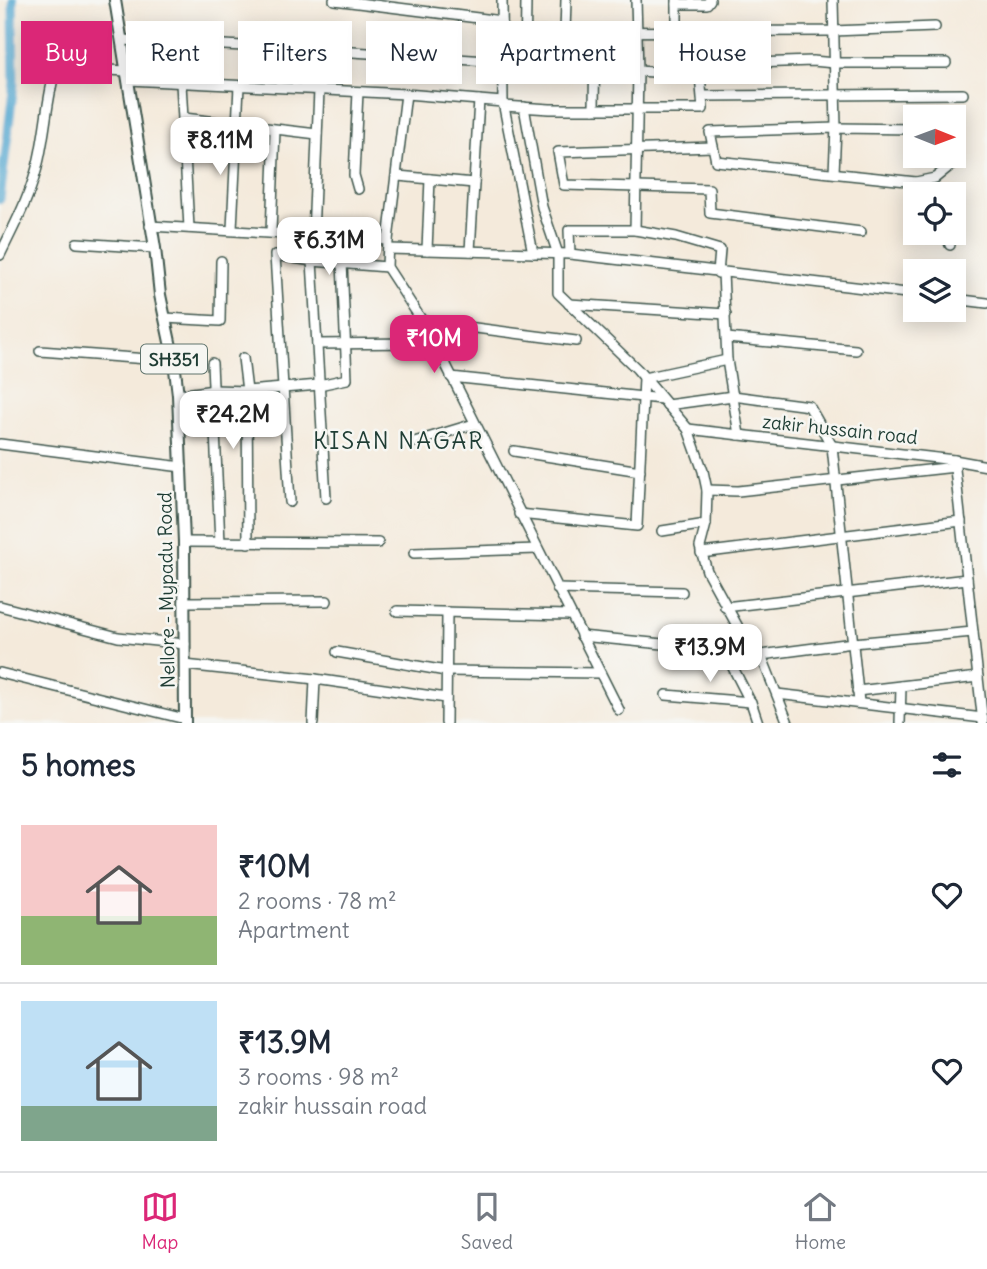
<!DOCTYPE html>
<meta charset="utf-8">
<style>
body{margin:0;font-family:Delius,sans-serif;background:#f6f6f7;color:#1f2937;height:100vh;display:flex;flex-direction:column;font-size:26px;white-space:nowrap}
*{box-sizing:border-box;margin:0}
p{font-size:23px;color:#747a83}
.icon{flex:none;width:38px;height:38px;fill:none;stroke:currentColor;stroke-width:2;stroke-linecap:round;stroke-linejoin:round}
.map{position:relative;height:723px;overflow:hidden}
.drawer{display:flex;flex-direction:column;background:#fff;flex:1}
.drawer>*{flex:none}
.guide{position:absolute;left:21px;top:21px;width:945px;height:63px;display:flex;gap:14px}
.needle{width:46px;rotate:91deg}
.tools{position:absolute;left:903px;top:105px;display:grid;gap:14px}
.tools a{display:grid;place-items:center;width:63px;height:63px;border-radius:0px;background:#fff;box-shadow:0 4px 18px #0003;font-size:35px}
.price{position:absolute;translate:-50% -60px;padding:0 16px;border-radius:14px;background:#fff;color:#222;font-size:23px;line-height:46px;filter:drop-shadow(0 2px 4px #0008)}
.price::after{content:'';position:absolute;left:50%;top:42px;width:21px;height:16px;margin-left:-10px;background:inherit;clip-path:polygon(0 0,100% 0,50% 100%)}
.price.selected{background:#db2777;color:#fff}
ul{padding:0;list-style:none}
li{display:flex;align-items:center;gap:21px;height:175px;padding:0 21px}
li+li{border-top:2px solid #e0e1e3}
li span{display:grid;place-items:center;flex:none;width:196px;height:140px;border-radius:0px;color:#555}
li>.icon{margin-inline-start:auto}
span .icon{width:84px;height:84px;fill:#fffc;stroke-width:1}
li b{font-size:30px}
h2{display:flex;justify-content:space-between;align-items:center;height:84px;padding:0 21px;font-size:30px}
.tag{padding:0 24px;border-radius:0px;background:#fff;box-shadow:0 4px 18px #0003;font-size:24px;line-height:63px}
.tag.selected{background:#db2777;color:#fff}
.tabs{display:flex;justify-content:space-around;align-items:center;height:98px;border-top:2px solid #e0e1e3;background:#fff;font-size:19px;color:#747a83}
.tabs a{display:grid;justify-items:center;gap:4px}
.tabs .selected{color:#db2777}
.map>svg:first-child{display:block}
.lines{fill:none;stroke-linecap:round;stroke-linejoin:round}
.canal{stroke:#55a7d0;stroke-width:9}
.minor-casing{stroke:#3f574d;stroke-width:12}
.major-casing{stroke:#3f574d;stroke-width:14}
.minor{stroke:#fff;stroke-width:9}
.major{stroke:#fff;stroke-width:10}
.labels{text-anchor:middle;dominant-baseline:central;stroke-width:5;stroke-linejoin:round;paint-order:stroke}
.shield{fill:#f6f6f2;stroke:#60746d;stroke-width:2}
.shield-label{font-size:18px;font-weight:bold;fill:#1f3d34}
.street-label{font-size:19px;fill:#1f3d34;stroke:#f6f6f2}
.quarter-label{font-size:23px;letter-spacing:2px;fill:#1f3d34;stroke:#f6f6f2}
</style>
<div class="map">
<svg width="987" height="723" viewBox="0 0 987 723">
<rect width="100%" height="100%" fill="#f6f6f2"/>
<filter id="ink" filterUnits="userSpaceOnUse"><feTurbulence type="fractalNoise" baseFrequency=".0143" numOctaves="2"/><feDisplacementMap in="SourceGraphic" scale="14" xChannelSelector="R" yChannelSelector="G"/><feConvolveMatrix kernelMatrix="1 2 1 2 8 2 1 2 1" color-interpolation-filters="sRGB"/></filter>
<filter id="wash" filterUnits="userSpaceOnUse"><feTurbulence type="fractalNoise" baseFrequency=".00686" numOctaves="4" result="noise"/><feDisplacementMap in="SourceGraphic" scale="28" xChannelSelector="R" yChannelSelector="G"/><feGaussianBlur stdDeviation="1.57" result="paint"/><feColorMatrix in="noise" values="0 0 0 0 0 0 0 0 0 0 0 0 0 0 0 0 0 1.4 0 .05"/><feComposite in="paint" operator="in"/></filter>
<g filter="url(#wash)">
<rect width="100%" height="100%" fill="#f4eadb"/>
<g class="lines">
<path class="canal" d="M 0,199 L 14,83 L 13,0"/>
</g>
</g>
<g filter="url(#ink)">
<g class="lines">
<defs>
<g id="minor">
<path d="M 334,0 L 502,21"/>
<path d="M 502,0 L 503,102 L 533,253"/>
<path d="M 833,0 L 836,128 L 834,172"/>
<path d="M 677,4 L 707,4 L 710,0"/>
<path d="M 677,31 L 677,0"/>
<path d="M 525,32 L 833,31 L 935,27"/>
<path d="M 565,32 L 566,0"/>
<path d="M 122,40 L 323,50 L 502,62 L 525,68 L 595,67"/>
<path d="M 719,64 L 813,61 L 834,63 L 946,63"/>
<path d="M 525,68 L 526,0"/>
<path d="M 129,80 L 406,94 L 503,102"/>
<path d="M 181,83 L 189,228"/>
<path d="M 358,92 L 354,175 L 358,189"/>
<path d="M 406,94 L 388,240 L 387,267 L 430,333 L 619,710"/>
<path d="M 703,96 L 963,94"/>
<path d="M 504,106 L 550,109 L 703,109 L 700,75 L 638,71"/>
<path d="M 524,107 L 542,207 L 558,254 L 558,293 L 637,369 L 688,429 L 703,471 L 707,490 L 706,524 L 700,547 L 707,571 L 744,638 L 748,645 L 761,655 L 788,723"/>
<path d="M 594,109 L 595,31"/>
<path d="M 184,118 L 317,134"/>
<path d="M 915,129 L 836,128 L 710,132 L 716,161 L 916,182 L 935,178 L 951,165"/>
<path d="M 713,147 L 558,152 L 564,185 L 709,189 L 710,213 L 861,232"/>
<path d="M 398,176 L 474,183"/>
<path d="M 916,182 L 925,194"/>
<path d="M 150,226 L 388,240"/>
<path d="M 232,229 L 239,86"/>
<path d="M 635,230 L 638,71 L 636,0"/>
<path d="M 271,232 L 275,130"/>
<path d="M 946,233 L 950,245"/>
<path d="M 313,235 L 319,90"/>
<path d="M 77,243 L 155,248"/>
<path d="M 388,249 L 570,254 L 915,294"/>
<path d="M 427,250 L 430,179"/>
<path d="M 470,251 L 479,100"/>
<path d="M 570,254 L 569,230 L 635,230 L 676,237 L 720,250 L 718,273"/>
<path d="M 0,255 C 15,224 32,193 39,159 C 46,128 47,97 56,67 L 126,71"/>
<path d="M 312,261 L 326,498"/>
<path d="M 723,273 L 727,360 L 739,435"/>
<path d="M 954,299 L 987,303"/>
<path d="M 569,304 L 726,314"/>
<path d="M 165,318 L 220,321 L 221,261"/>
<path d="M 421,321 L 576,341"/>
<path d="M 727,338 L 856,350"/>
<path d="M 317,344 L 418,343"/>
<path d="M 40,351 L 174,361"/>
<path d="M 243,358 L 247,391 L 248,543"/>
<path d="M 212,363 L 220,543"/>
<path d="M 451,377 L 662,399"/>
<path d="M 178,395 L 214,390 L 247,391 L 319,385 L 347,379 L 342,262"/>
<path d="M 667,405 L 733,396 L 809,406 L 832,446 L 859,702"/>
<path d="M 688,429 L 954,460 L 987,466"/>
<path d="M 411,443 L 474,424"/>
<path d="M 0,444 L 182,467"/>
<path d="M 514,451 L 640,471"/>
<path d="M 954,460 L 983,723"/>
<path d="M 707,490 L 738,491 L 955,467"/>
<path d="M 290,502 L 275,255 L 312,261 L 387,267"/>
<path d="M 519,514 L 637,526 L 644,378 L 727,360"/>
<path d="M 662,531 L 706,524"/>
<path d="M 184,542 L 378,543"/>
<path d="M 414,553 L 537,549"/>
<path d="M 701,553 L 961,521"/>
<path d="M 557,589 L 682,592"/>
<path d="M 184,602 L 327,601"/>
<path d="M 0,606 L 118,637 L 185,644"/>
<path d="M 725,607 L 967,579"/>
<path d="M 397,611 L 570,615"/>
<path d="M 581,636 L 724,650 L 748,645"/>
<path d="M 724,650 L 752,705 L 758,723"/>
<path d="M 337,652 L 446,671 L 600,673"/>
<path d="M 761,655 L 853,643 L 973,632"/>
<path d="M 185,665 L 315,679 L 446,698"/>
<path d="M 0,673 L 185,719"/>
<path d="M 857,691 L 978,677"/>
<path d="M 777,694 L 983,718"/>
<path d="M 666,695 L 751,702"/>
<path d="M 313,723 L 315,679"/>
<path d="M 446,723 L 447,612"/>
<path d="M 900,723 L 901,686"/>
</g>
<path id="major" d="M 115,0 L 155,248 L 160,295 L 174,361 L 178,395 L 184,542 L 185,723"/>
</defs>
<use href="#minor" class="minor-casing"/>
<use href="#major" class="major-casing"/>
<use href="#minor" class="minor"/>
<use href="#major" class="major"/>
</g>
</g>
<g class="labels">
<rect class="shield" x="141" y="344.5" width="66" height="29" rx="5"/>
<g class="shield-label">
<text x="174" y="359">SH351</text>
</g>
<g class="street-label">
<text transform="translate(840 429) rotate(6)">zakir hussain road</text>
<text transform="translate(166 590) rotate(-91)">Nellore - Mypadu Road</text>
</g>
<g class="quarter-label">
<text x="399" y="440">KISAN NAGAR</text>
</g>
</g>
</svg>
<div class="tools">
<a><svg class="needle" viewBox="-14 -14 28 28"><path d="M0-13l5 13h-10z" fill="#e53935"/><path d="M0 13l5-13h-10z" fill="#747a83"/></svg></a>
<a><svg class="icon" aria-label="locate" viewBox="0 0 24 24"><circle cx="12" cy="12" r="6"/><path d="M12 2v4M12 18v4M2 12h4M18 12h4"/></svg></a>
<a><svg class="icon" aria-label="layers" viewBox="0 0 24 24"><path d="M12 4l9 5-9 5-9-5zM3 14l9 5 9-5"/></svg></a>
</div>
<b class="price" style="left:220px;top:177px">₹8.11M</b>
<b class="price" style="left:329px;top:277px">₹6.31M</b>
<b class="price selected" style="left:434px;top:375px">₹10M</b>
<b class="price" style="left:233px;top:451px">₹24.2M</b>
<b class="price" style="left:710px;top:684px">₹13.9M</b>
<div class="guide">
<a class="tag selected">Buy</a>
<a class="tag">Rent</a>
<a class="tag">Filters</a>
<a class="tag">New</a>
<a class="tag">Apartment</a>
<a class="tag">House</a>
</div>
</div>
<section class="drawer">
<h2>5 homes<svg class="icon" aria-label="filters" viewBox="0 0 24 24"><path d="M4 7h16M4 17h16"/><circle cx="9" cy="7" r="2"/><circle cx="15" cy="17" r="2"/></svg></h2>
<ul>
<li><span style="background:linear-gradient(#f6c9c9 65%,#8fb573 0)"><svg class="icon" aria-label="home" viewBox="0 0 24 24"><path d="M3 11l9-7 9 7M6 9v11h12V9"/></svg></span><div><b>₹10M</b><p>2 rooms · 78 m²</p><p>Apartment</p></div><svg class="icon" aria-label="heart" viewBox="0 0 24 24"><path d="M12 20l-8-8c-3-5 5-10 8-4 3-6 11-1 8 4z"/></svg></li>
<li><span style="background:linear-gradient(#bfe0f5 75%,#7fa58c 0)"><svg class="icon" aria-label="home" viewBox="0 0 24 24"><path d="M3 11l9-7 9 7M6 9v11h12V9"/></svg></span><div><b>₹13.9M</b><p>3 rooms · 98 m²</p><p>zakir hussain road</p></div><svg class="icon" aria-label="heart" viewBox="0 0 24 24"><path d="M12 20l-8-8c-3-5 5-10 8-4 3-6 11-1 8 4z"/></svg></li>
</ul>
</section>
<nav class="tabs">
<a class="selected"><svg class="icon" aria-label="map" viewBox="0 0 24 24"><path d="M3 6l6-2 6 2 6-2v14l-6 2-6-2-6 2zM9 4v14M15 6v14"/></svg>Map</a>
<a><svg class="icon" aria-label="saved" viewBox="0 0 24 24"><path d="M7 4h10v16l-5-4-5 4z"/></svg>Saved</a>
<a><svg class="icon" aria-label="home" viewBox="0 0 24 24"><path d="M3 11l9-7 9 7M6 9v11h12V9"/></svg>Home</a>
</nav>
